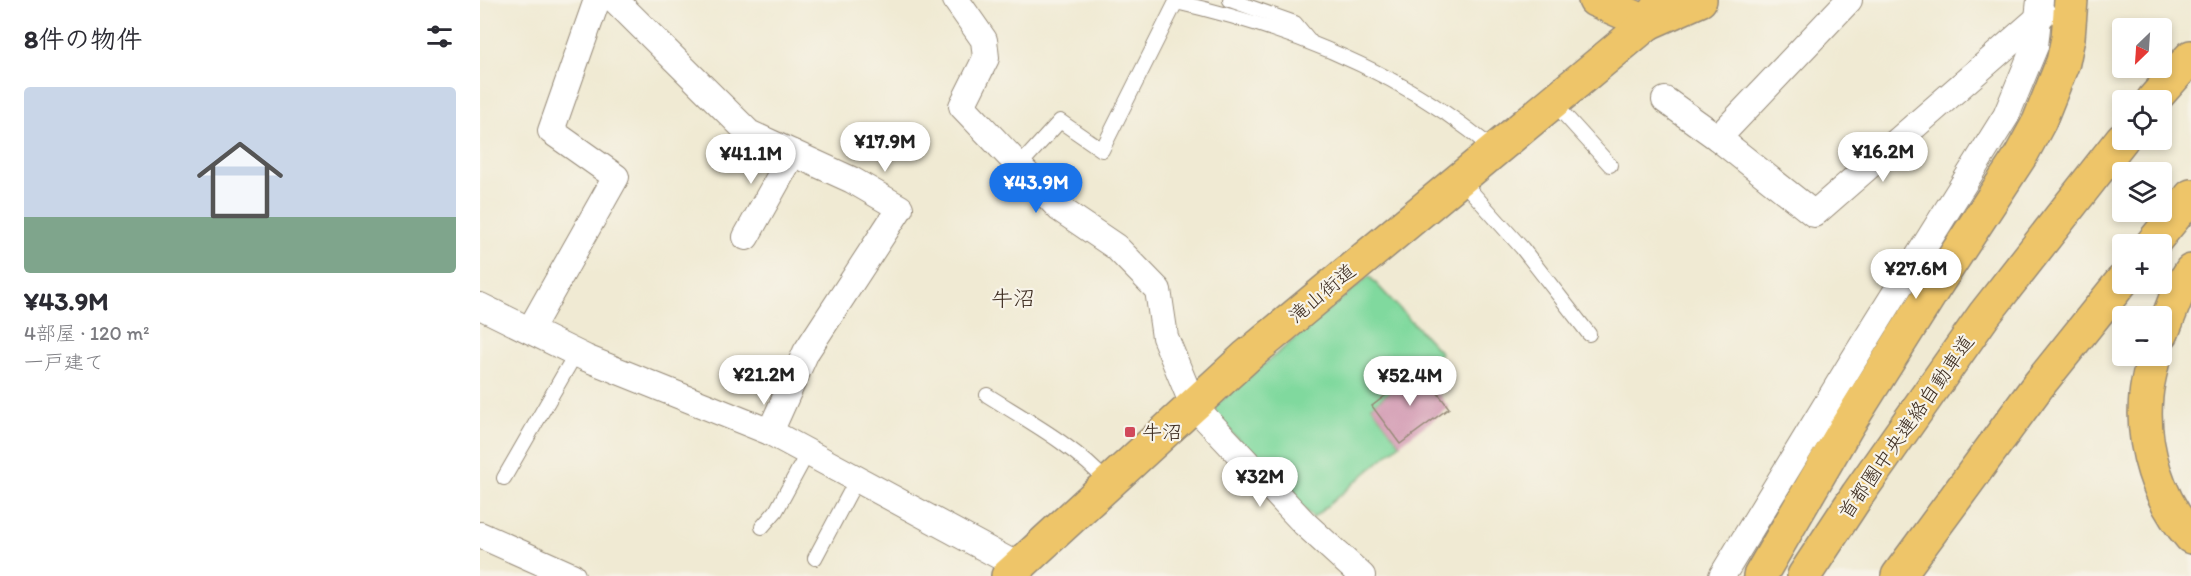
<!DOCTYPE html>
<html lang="ja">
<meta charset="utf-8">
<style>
body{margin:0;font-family:Itim,"Klee One",sans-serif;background:#f7f7f7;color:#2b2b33;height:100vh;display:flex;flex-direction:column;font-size:22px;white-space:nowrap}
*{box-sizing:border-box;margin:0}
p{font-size:20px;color:#7c7c81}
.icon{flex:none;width:33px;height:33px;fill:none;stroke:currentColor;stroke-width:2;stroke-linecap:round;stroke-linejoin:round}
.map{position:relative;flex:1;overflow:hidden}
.drawer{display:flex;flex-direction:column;background:#fff;width:480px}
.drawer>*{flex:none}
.needle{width:39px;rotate:205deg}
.fabs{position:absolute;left:1632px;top:18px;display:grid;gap:12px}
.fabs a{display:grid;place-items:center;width:60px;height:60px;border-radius:6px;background:#fff;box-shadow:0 3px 9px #0003;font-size:30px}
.price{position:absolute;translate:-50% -51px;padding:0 14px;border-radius:21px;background:#fff;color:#222;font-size:20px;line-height:39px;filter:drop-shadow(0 2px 3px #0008)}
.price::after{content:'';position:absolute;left:50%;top:36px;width:18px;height:14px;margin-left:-9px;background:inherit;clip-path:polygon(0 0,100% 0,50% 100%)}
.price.active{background:#1a73e8;color:#fff}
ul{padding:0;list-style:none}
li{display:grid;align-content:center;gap:12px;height:318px;padding:0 24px}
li+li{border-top:2px solid #e1e1e2}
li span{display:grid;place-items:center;height:186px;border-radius:6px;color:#555}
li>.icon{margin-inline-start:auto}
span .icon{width:108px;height:108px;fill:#fffc;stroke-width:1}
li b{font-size:26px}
h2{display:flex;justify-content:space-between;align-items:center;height:72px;padding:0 24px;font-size:26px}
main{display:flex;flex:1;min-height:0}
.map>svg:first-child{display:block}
.green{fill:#80d99e;stroke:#5e825e;stroke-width:1.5}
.building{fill:#d297b1}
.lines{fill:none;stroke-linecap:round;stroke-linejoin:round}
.lane-casing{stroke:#968a78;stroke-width:16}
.street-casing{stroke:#968a78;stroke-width:28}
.highway-casing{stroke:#968a78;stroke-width:36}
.lane{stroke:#fff;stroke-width:14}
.street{stroke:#fff;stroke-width:26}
.highway{stroke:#eec569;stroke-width:33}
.poi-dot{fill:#d1495b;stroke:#f7f3e8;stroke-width:2}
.labels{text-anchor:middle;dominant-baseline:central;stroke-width:4.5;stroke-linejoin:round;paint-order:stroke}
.street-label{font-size:20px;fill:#3b2a1e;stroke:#f7f3e8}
.poi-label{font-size:20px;fill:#3b2a1e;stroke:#f7f3e8;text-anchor:start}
.quarter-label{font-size:22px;fill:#3b2a1e;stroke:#f7f3e8}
</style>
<main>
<section class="drawer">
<h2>8件の物件<svg class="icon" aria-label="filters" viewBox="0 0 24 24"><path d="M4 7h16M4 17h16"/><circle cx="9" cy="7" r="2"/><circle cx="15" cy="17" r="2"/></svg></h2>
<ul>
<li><span style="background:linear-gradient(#c9d6e8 70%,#7fa58c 0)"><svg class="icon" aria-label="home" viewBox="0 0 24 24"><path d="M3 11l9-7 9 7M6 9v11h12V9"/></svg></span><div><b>¥43.9M</b><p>4部屋 · 120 m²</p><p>一戸建て</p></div></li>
</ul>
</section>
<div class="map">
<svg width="1711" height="576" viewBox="0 0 1711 576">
<rect width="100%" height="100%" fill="#f7f3e8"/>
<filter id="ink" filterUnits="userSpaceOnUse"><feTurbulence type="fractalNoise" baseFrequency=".0167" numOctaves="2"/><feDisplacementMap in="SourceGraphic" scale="12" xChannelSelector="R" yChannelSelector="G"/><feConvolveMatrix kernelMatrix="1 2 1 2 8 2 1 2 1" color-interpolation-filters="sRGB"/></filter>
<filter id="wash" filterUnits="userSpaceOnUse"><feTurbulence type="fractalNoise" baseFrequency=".008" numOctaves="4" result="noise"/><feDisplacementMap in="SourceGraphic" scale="24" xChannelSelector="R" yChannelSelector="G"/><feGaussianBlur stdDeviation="1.35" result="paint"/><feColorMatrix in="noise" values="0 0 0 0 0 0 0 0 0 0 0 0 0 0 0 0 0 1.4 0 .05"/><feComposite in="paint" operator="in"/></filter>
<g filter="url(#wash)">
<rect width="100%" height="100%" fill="#f0ead3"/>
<path class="green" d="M 889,276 L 961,353 L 892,406 L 920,444 L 833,518 L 730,410 Z"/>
<g id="blocks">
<path class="building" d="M 940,369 L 969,408 L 920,444 L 892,406 Z"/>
</g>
</g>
<g filter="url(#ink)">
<use href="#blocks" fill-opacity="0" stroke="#968a78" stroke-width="1.5"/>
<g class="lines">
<defs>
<g id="lane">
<path d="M 750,0 L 815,23 L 830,41"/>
<path d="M 1073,102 L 1130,165"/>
<path d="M 539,166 L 580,121 L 622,150 L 696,2 C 810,28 924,73 1014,150"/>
<path d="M 980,179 L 1042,248 L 1109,334"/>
<path d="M 507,395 C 548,421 595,446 628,483"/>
<path d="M 24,478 L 96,353"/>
<path d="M 282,527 L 296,511 L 328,452"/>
<path d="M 335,558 L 377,479"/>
</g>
<g id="street">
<path d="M 135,0 L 269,133 L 372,180 L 420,208 L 326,352 L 290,432"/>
<path d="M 476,0 L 504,40 L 506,58 L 482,106 L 580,209 L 636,247 L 678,290 L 685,337 L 713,405 L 825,524 L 882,576"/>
<path d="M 1185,100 L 1238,138 L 1369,0"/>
<path d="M 1238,138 L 1334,214 L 1563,14"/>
<path d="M 266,237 L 313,153"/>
<path d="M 0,306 L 106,358 L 290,432 L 538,566"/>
<path d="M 50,330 L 136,177 L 71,131 L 117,0"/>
<path d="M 0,535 L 92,576"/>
<path d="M 1242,576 L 1374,359 L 1526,116 L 1555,46 L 1560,0"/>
</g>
<g id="highway">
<path d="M 1115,0 L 1168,23"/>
<path d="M 1168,23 L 1220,0"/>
<path d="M 1673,100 L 1711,57"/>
<path d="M 1672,244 L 1711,196"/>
<path d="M 1682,333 L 1699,290 L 1711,271"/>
<path d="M 1674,356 C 1671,369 1667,383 1666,396 C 1661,446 1678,499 1711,537"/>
<path d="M 528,576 L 767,356 L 1168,23 L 1183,0"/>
<path d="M 1280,576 L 1367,426 L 1454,288 L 1541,155 L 1559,122 L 1583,62 L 1588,38 L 1591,0"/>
<path d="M 1324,576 L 1378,494 L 1504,315 L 1642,139"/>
<path d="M 1418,576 L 1557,387 L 1642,281"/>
</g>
</defs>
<use href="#lane" class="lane-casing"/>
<use href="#street" class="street-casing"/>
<use href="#highway" class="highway-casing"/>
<use href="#lane" class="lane"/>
<use href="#street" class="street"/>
<use href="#highway" class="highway"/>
</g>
</g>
<rect class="poi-dot" x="644" y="426" width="12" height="12" rx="3"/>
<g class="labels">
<g class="street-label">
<text transform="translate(842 293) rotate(-40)">滝山街道</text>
<text transform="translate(1426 427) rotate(-55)">首都圏中央連絡自動車道</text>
</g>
<g class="poi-label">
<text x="662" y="432">牛沼</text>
</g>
<g class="quarter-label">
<text x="533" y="298">牛沼</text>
</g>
</g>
</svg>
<div class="fabs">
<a><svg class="needle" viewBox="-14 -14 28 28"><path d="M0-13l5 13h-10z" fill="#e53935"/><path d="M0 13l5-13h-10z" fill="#7c7c81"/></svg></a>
<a><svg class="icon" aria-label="locate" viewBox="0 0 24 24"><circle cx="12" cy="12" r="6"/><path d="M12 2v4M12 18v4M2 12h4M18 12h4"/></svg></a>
<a><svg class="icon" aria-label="layers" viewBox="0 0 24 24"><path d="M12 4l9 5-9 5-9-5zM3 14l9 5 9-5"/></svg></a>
<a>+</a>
<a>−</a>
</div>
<b class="price" style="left:405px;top:173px">¥17.9M</b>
<b class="price" style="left:1403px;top:183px">¥16.2M</b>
<b class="price" style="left:271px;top:185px">¥41.1M</b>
<b class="price active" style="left:556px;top:214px">¥43.9M</b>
<b class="price" style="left:1436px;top:300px">¥27.6M</b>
<b class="price" style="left:284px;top:406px">¥21.2M</b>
<b class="price" style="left:930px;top:407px">¥52.4M</b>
<b class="price" style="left:780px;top:508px">¥32M</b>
</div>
</main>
